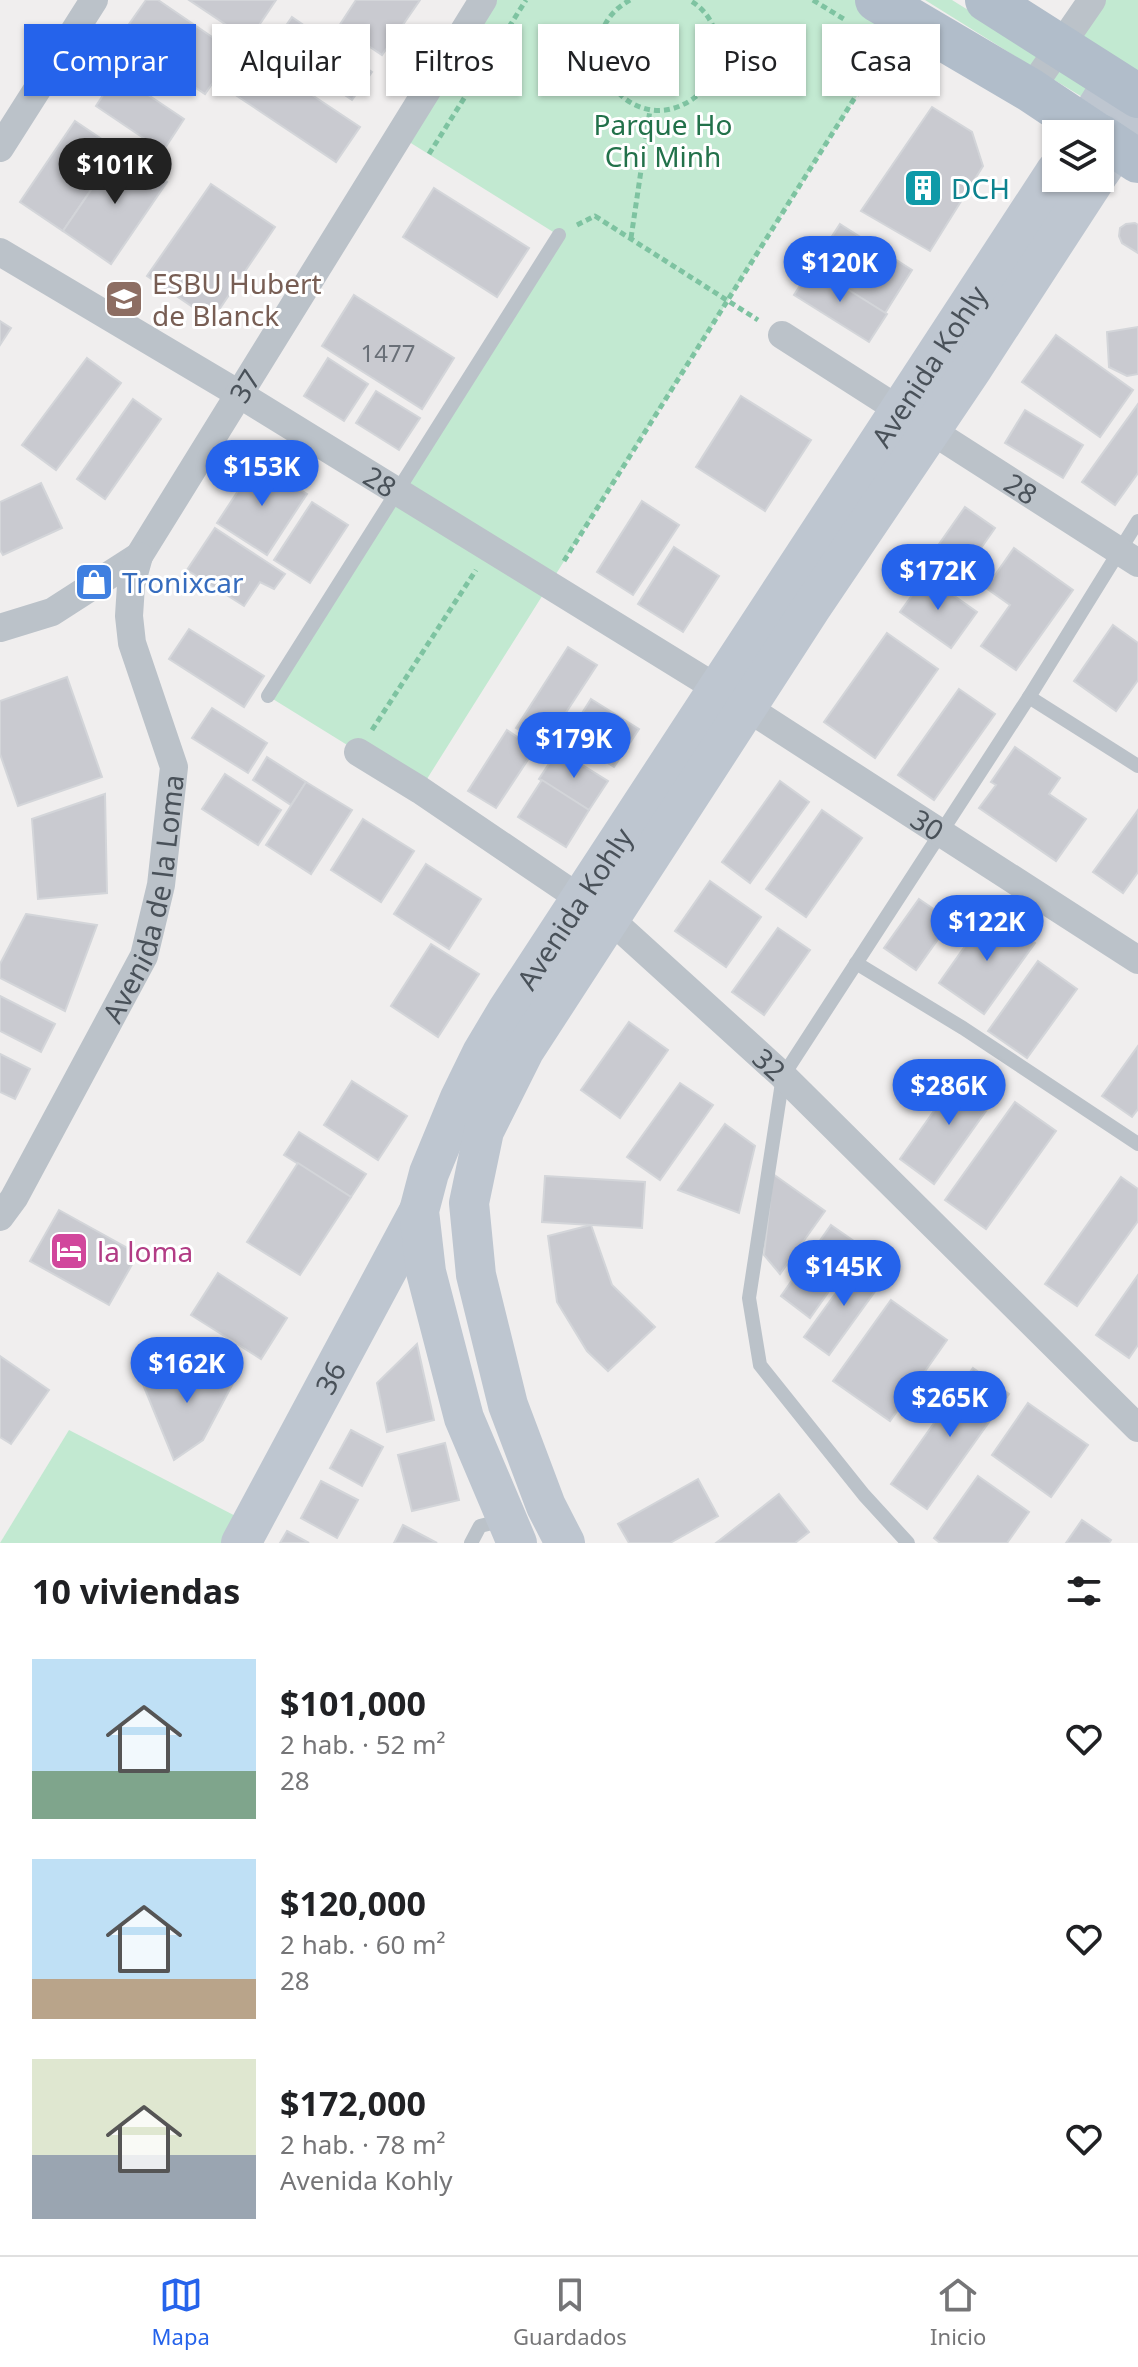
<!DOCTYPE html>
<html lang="es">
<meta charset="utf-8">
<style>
body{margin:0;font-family:"Noto Sans",sans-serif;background:#f6f6f6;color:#202124;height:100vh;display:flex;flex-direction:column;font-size:30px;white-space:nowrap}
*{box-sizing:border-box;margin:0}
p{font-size:26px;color:#757577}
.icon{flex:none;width:44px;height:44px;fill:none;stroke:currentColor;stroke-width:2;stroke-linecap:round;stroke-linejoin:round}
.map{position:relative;height:1543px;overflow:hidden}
.side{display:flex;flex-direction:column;background:#fff;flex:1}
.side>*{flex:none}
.banner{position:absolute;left:24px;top:24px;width:1090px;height:72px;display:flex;gap:16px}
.fabs{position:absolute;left:1042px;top:120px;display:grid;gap:16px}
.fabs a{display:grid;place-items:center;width:72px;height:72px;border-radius:0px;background:#fff;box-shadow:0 2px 6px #0004;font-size:40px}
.price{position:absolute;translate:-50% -68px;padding:0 18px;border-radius:28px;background:#2563eb;color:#fff;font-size:26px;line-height:52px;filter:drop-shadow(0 2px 4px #0008)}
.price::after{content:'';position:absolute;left:50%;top:48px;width:24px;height:18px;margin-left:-12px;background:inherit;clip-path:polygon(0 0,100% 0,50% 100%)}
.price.current{background:#222;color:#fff}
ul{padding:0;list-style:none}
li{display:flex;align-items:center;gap:24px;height:200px;padding:0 32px}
li span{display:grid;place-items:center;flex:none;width:224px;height:160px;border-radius:0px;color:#555}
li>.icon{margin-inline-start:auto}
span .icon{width:96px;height:96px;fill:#fffc;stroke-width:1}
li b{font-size:34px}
h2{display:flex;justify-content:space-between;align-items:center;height:96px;padding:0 32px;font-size:34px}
.chip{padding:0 28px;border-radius:0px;background:#fff;box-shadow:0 2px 6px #0004;font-size:28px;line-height:72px}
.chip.current{background:#2563eb;color:#fff}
.tab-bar{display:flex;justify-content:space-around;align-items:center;height:112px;border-top:2px solid #e0e0e0;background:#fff;font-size:22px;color:#757577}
.tab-bar a{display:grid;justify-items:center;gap:4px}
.tab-bar .current{color:#2563eb}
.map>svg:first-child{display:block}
.green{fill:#c2e9d1}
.building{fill:#c9cad0;stroke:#d3d5d9;stroke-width:2}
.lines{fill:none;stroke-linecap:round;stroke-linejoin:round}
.path{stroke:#7ec3a1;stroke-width:5;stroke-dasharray:6 4;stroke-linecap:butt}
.lane{stroke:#bbc2c9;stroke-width:14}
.street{stroke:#bbc2c9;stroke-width:28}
.secondary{stroke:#bec6d0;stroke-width:40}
.primary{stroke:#b1bdca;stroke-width:44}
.labels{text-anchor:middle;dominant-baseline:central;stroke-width:6;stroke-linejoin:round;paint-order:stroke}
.number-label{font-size:24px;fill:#696f77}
.park-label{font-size:28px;fill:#22714a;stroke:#fff}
.culture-label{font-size:28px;fill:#0d838f;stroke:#fff;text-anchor:start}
.education-label{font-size:28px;fill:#785e54;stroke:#fff;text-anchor:start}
.street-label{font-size:28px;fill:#495159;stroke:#fff}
.shop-label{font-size:28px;fill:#366cbe;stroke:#fff;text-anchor:start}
.hotel-label{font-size:28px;fill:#b23c85;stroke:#fff;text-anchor:start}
</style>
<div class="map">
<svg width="1138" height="1543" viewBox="0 0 1138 1543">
<rect width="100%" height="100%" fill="#f0eeee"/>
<g class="green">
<path d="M 483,0 L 877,0 L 906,18 L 420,790 L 268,696 L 558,235 L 398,135 Z"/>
<path d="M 925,0 L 952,0 L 1039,54 L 1031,66 Z"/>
<path d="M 1092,0 L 1138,0 L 1138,96 L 1061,46 Z"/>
<path d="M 1057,68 L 1090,89 L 1084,98 L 1051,78 Z"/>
<path d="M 69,1430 L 251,1524 L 241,1543 L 0,1543 Z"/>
</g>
<g class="building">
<path d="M 146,0 L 158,0 L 234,52 L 205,94 L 120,37 Z"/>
<path d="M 189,0 L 276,0 L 249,40 Z"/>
<path d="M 356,0 L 420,0 L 382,55 L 339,26 Z"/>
<path d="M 292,17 L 372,72 L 352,100 L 272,46 Z"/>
<path d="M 261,61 L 360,127 L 336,162 L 237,96 Z"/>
<path d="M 117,74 L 184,119 L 163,151 L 96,106 Z"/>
<path d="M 932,107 L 972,132 L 983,166 L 930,251 L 861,211 Z"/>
<path d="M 75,121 L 118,150 L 63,231 L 20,202 Z"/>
<path d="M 119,149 L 167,182 L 111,264 L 63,231 Z"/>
<path d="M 211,184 L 275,227 L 212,320 L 147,276 Z"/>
<path d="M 434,188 L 529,248 L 497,297 L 403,237 Z"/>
<path d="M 1135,223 L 1138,225 L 1138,253 L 1122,243 L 1119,236 L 1120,228 L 1126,224 Z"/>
<path d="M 840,224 L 912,270 L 885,313 L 812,267 Z"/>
<path d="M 812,267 L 887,314 L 869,342 L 794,295 Z"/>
<path d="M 354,295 L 454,358 L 422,409 L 322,346 Z"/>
<path d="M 0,321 L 11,328 L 0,345 Z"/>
<path d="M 1138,327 L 1138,374 L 1127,376 L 1109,367 L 1107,332 Z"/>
<path d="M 1056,335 L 1133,390 L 1100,437 L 1022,382 Z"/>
<path d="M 87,358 L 121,383 L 56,470 L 22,445 Z"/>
<path d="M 328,358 L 368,384 L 344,421 L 304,396 Z"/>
<path d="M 376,391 L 420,418 L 399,450 L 356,423 Z"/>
<path d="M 741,396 L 811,440 L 765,511 L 696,467 Z"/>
<path d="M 133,399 L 161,419 L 105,499 L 77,479 Z"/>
<path d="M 1138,404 L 1138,473 L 1115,505 L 1082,482 Z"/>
<path d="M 1025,410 L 1083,445 L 1063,478 L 1005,443 Z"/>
<path d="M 257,462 L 307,494 L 267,555 L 217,523 Z"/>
<path d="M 41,483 L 62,528 L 3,555 L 0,550 L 0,502 Z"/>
<path d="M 642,501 L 679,525 L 633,595 L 597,572 Z"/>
<path d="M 312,502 L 348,525 L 310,583 L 274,560 Z"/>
<path d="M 965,507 L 995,528 L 960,578 L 930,557 Z"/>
<path d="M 215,528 L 285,574 L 274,589 L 260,582 L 244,606 L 187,570 Z"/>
<path d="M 674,547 L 719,576 L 683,632 L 638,604 Z"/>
<path d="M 1014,548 L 1073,590 L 1016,670 L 981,646 L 1010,605 L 986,588 Z"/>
<path d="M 926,576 L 977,612 L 951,648 L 900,612 Z"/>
<path d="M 1113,625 L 1138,643 L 1138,680 L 1116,711 L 1074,681 Z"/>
<path d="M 189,629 L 264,676 L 244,707 L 169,659 Z"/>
<path d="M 887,633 L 938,669 L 875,758 L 824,722 Z"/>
<path d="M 568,647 L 597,665 L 544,746 L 516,728 Z"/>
<path d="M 67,677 L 102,777 L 18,806 L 0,754 L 0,701 Z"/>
<path d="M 959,689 L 995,714 L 934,800 L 898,775 Z"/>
<path d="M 591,699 L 639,729 L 614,767 L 567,737 Z"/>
<path d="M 212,708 L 267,743 L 248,773 L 192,738 Z"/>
<path d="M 507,730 L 535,749 L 496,808 L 468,791 Z"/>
<path d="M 1015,747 L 1060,778 L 1049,794 L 1086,819 L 1056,861 L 979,808 L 996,785 L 991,782 Z"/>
<path d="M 558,750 L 608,781 L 589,810 L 539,779 Z"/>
<path d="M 267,757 L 306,782 L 291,805 L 253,780 Z"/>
<path d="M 225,774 L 281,810 L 258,845 L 202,809 Z"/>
<path d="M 542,780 L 589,810 L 566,847 L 518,817 Z"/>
<path d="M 780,781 L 809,802 L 750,883 L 722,862 Z"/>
<path d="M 306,782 L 352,810 L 311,874 L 266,845 Z"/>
<path d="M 105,794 L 107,893 L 38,899 L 32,819 Z"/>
<path d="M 822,810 L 862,838 L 806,917 L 766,889 Z"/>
<path d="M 1138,810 L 1138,872 L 1123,893 L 1093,872 Z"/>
<path d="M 363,819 L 414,851 L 381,902 L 331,870 Z"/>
<path d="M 426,864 L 481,899 L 449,949 L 394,914 Z"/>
<path d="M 710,881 L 761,917 L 726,967 L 675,931 Z"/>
<path d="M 919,899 L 951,921 L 916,970 L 884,948 Z"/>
<path d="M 990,911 L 1035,943 L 984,1014 L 939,983 Z"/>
<path d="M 26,914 L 97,925 L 65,1011 L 0,978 L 0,964 Z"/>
<path d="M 778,928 L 810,950 L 764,1015 L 732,992 Z"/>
<path d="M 431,944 L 479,974 L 438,1037 L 391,1006 Z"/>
<path d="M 1038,961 L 1077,989 L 1027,1058 L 988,1031 Z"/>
<path d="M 0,996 L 55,1024 L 41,1052 L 0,1031 Z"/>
<path d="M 629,1022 L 668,1050 L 620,1118 L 581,1090 Z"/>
<path d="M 1138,1046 L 1138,1109 L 1132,1117 L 1102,1096 Z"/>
<path d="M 0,1054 L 30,1069 L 15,1099 L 0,1092 Z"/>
<path d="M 963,1070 L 998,1094 L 934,1184 L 900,1159 Z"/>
<path d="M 352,1081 L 407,1116 L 378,1160 L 324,1125 Z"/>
<path d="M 680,1083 L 713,1105 L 660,1180 L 627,1157 Z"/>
<path d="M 1015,1102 L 1056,1131 L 986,1229 L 945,1200 Z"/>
<path d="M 725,1124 L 755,1146 L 739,1213 L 678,1190 Z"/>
<path d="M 299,1132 L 366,1174 L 351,1197 L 284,1155 Z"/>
<path d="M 298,1163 L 351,1197 L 300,1275 L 247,1242 Z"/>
<path d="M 773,1174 L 825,1211 L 780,1274 L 764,1255 Z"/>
<path d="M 545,1176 L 645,1182 L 642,1228 L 542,1222 Z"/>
<path d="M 1121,1177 L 1138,1189 L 1138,1221 L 1077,1306 L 1045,1284 Z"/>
<path d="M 59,1210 L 138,1254 L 109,1305 L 30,1261 Z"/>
<path d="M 591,1225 L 612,1285 L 655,1327 L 608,1371 L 587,1351 L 557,1302 L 548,1236 Z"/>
<path d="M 831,1225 L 861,1246 L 810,1318 L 781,1296 Z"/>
<path d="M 859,1261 L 884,1279 L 829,1355 L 804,1337 Z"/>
<path d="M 218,1273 L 287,1318 L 261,1359 L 191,1315 Z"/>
<path d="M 1138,1275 L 1138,1345 L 1129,1358 L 1096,1335 Z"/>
<path d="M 891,1300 L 947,1340 L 890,1421 L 833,1381 Z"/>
<path d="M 417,1344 L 434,1420 L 387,1432 L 377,1383 Z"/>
<path d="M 0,1356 L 49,1390 L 11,1444 L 0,1437 Z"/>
<path d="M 973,1368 L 1009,1394 L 927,1509 L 891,1484 Z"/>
<path d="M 169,1370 L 238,1374 L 203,1440 L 174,1460 L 142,1382 Z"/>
<path d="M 1028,1403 L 1088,1445 L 1051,1497 L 992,1455 Z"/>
<path d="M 351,1430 L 383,1447 L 362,1486 L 330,1468 Z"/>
<path d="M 445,1443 L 459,1500 L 412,1511 L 398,1455 Z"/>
<path d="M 978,1476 L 1029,1512 L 1007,1543 L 940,1543 L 934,1538 Z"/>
<path d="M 698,1479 L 718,1516 L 670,1543 L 629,1543 L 618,1524 Z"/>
<path d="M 321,1481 L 358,1500 L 337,1538 L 301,1518 Z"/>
<path d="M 779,1494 L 809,1532 L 795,1543 L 716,1543 Z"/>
<path d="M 1082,1520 L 1111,1540 L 1109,1543 L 1066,1543 Z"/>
<path d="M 403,1525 L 437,1543 L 394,1543 Z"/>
<path d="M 287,1531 L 309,1543 L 280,1543 Z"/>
</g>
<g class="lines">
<g class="path">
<path d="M 630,0 C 557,40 629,151 698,95 C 711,84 719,67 718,51 C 718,30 708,10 689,0"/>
<path d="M 813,0 L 847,21"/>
<path d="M 429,154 L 526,0"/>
<path d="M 577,225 L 595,216 L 758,320"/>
<path d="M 631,238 L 650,110"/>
<path d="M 564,561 L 886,48"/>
<path d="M 372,730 L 476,570"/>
</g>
<g class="lane">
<path d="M 268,696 L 559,235"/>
<path d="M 1029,697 L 1138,766"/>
<path d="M 856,963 L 963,1028 L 1138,1144"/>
<path d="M 471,1543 L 480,1526 L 504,1520"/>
<path d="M 908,1543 L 864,1495 L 760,1365 L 749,1298 L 783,1076 L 1029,697 L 1138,521"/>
</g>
<g class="street">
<path d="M 1030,90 L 1092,0"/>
<path d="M 0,148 L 94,0"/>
<path id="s1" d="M 0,252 L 239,394 L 718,689 L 1138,960"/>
<path id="s2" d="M 782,335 L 1138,563"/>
<path id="s3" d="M 0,628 L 52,612 L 139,556 L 483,0"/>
<path id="s4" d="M 358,752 L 420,790 L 610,919 L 783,1076 L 1138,1428"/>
<path id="s5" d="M 0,1217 L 14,1198 L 144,956 L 161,885 L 174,767 L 132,643 L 129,616 L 131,585 L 139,556"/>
</g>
<g class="secondary">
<path d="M 1081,134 L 1114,80"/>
<path d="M 1100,172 L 1138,115"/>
<path id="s6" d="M 241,1543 L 419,1211"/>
<path id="s7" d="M 517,1543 L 464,1418 L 426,1272 L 419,1211 L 429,1173 L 460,1098 L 482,1053 L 507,1011 L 1056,171"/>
<path d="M 565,1543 L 546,1506 L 508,1405 L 476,1275 L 469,1203 L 484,1131 L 524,1051 L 811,608 L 972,369 L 1096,178"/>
</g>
<g class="primary">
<path d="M 877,0 L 1030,90 L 1096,134"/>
<path d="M 987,0 L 1138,96"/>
<path d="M 1100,136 L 1138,161"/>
</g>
</g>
<defs>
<symbol id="building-square" viewBox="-11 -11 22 22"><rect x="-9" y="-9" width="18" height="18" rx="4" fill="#0f9aa8" stroke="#fff"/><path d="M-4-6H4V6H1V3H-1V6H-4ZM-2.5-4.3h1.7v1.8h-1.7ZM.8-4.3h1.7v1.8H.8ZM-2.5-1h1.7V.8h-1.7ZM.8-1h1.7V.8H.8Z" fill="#fff"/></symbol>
<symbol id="school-square" viewBox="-11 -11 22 22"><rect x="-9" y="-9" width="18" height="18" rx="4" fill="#8d6e63" stroke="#fff"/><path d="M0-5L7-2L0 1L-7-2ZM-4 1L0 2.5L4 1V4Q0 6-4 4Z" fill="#fff"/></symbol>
<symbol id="shop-square" viewBox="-11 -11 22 22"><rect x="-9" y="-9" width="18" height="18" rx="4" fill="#3f7fe0" stroke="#fff"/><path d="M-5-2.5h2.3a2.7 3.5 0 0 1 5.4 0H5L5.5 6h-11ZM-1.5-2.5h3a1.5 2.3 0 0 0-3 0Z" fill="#fff"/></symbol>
<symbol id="hotel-square" viewBox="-11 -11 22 22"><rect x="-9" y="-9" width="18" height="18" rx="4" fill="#d1479c" stroke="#fff"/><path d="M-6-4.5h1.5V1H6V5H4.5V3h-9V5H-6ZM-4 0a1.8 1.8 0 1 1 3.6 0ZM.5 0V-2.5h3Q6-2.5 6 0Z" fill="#fff"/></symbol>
</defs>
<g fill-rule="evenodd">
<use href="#building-square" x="901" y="166" width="44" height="44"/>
<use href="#school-square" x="102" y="277" width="44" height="44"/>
<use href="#shop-square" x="72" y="560" width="44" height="44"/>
<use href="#hotel-square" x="47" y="1229" width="44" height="44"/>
</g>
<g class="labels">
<g class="number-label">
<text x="388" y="352">1477</text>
</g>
<g class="park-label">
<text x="663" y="124">Parque Ho<tspan x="663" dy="32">Chi Minh</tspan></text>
</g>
<g class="culture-label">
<text x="951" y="188">DCH</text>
</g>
<g class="education-label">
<text x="152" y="283">ESBU Hubert<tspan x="152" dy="32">de Blanck</tspan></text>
</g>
<g class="street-label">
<text stroke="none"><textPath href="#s7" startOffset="1338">Avenida Kohly</textPath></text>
<text stroke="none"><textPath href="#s3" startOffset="358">37</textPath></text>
<text stroke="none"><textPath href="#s1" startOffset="444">28</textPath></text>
<text stroke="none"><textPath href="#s2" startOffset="284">28</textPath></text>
<text stroke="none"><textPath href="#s1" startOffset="1090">30</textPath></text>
<text stroke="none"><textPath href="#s5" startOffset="354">Avenida de la Loma</textPath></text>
<text stroke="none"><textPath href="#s7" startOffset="690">Avenida Kohly</textPath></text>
<text stroke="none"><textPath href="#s4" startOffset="518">32</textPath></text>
<text stroke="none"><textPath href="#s6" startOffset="188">36</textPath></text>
</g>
<g class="shop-label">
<text x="122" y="582">Tronixcar</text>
</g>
<g class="hotel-label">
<text x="97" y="1251">la loma</text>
</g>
</g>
</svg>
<div class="fabs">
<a><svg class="icon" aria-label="layers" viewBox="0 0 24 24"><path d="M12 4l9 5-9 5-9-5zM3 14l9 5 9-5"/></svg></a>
</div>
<b class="price current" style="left:115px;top:206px">$101K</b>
<b class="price" style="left:840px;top:304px">$120K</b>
<b class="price" style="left:262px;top:508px">$153K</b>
<b class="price" style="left:938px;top:612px">$172K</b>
<b class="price" style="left:574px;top:780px">$179K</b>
<b class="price" style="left:987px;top:963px">$122K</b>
<b class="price" style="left:949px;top:1127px">$286K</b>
<b class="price" style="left:844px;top:1308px">$145K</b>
<b class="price" style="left:187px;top:1405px">$162K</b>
<b class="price" style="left:950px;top:1439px">$265K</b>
<div class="banner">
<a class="chip current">Comprar</a>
<a class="chip">Alquilar</a>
<a class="chip">Filtros</a>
<a class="chip">Nuevo</a>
<a class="chip">Piso</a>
<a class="chip">Casa</a>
</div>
</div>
<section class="side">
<h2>10 viviendas<svg class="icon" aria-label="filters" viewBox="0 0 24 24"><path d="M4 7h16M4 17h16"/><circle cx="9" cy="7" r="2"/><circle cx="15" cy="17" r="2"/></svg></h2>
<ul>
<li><span style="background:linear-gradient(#bfe0f5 70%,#7fa58c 0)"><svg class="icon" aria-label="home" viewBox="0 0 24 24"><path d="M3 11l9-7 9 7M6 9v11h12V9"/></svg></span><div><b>$101,000</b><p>2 hab. · 52 m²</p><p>28</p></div><svg class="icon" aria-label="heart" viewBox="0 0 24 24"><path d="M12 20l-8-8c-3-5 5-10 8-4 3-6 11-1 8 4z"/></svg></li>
<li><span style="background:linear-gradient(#bfe0f5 75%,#b9a48a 0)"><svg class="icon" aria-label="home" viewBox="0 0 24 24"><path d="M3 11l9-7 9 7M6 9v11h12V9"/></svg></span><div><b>$120,000</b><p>2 hab. · 60 m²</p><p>28</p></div><svg class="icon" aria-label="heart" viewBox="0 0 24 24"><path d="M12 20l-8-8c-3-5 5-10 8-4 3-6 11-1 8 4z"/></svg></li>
<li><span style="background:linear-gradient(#dfe7d0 60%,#9aa5b1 0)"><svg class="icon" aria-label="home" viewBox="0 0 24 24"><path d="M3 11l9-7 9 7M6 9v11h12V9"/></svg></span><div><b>$172,000</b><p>2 hab. · 78 m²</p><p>Avenida Kohly</p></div><svg class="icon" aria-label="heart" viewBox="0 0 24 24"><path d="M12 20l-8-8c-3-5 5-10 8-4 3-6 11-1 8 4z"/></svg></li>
</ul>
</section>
<nav class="tab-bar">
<a class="current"><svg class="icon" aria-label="map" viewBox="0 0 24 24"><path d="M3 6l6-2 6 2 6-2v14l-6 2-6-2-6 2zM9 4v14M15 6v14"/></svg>Mapa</a>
<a><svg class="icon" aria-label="saved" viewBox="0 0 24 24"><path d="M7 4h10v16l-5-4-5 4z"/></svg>Guardados</a>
<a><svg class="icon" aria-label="home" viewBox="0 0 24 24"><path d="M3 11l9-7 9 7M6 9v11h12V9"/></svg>Inicio</a>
</nav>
